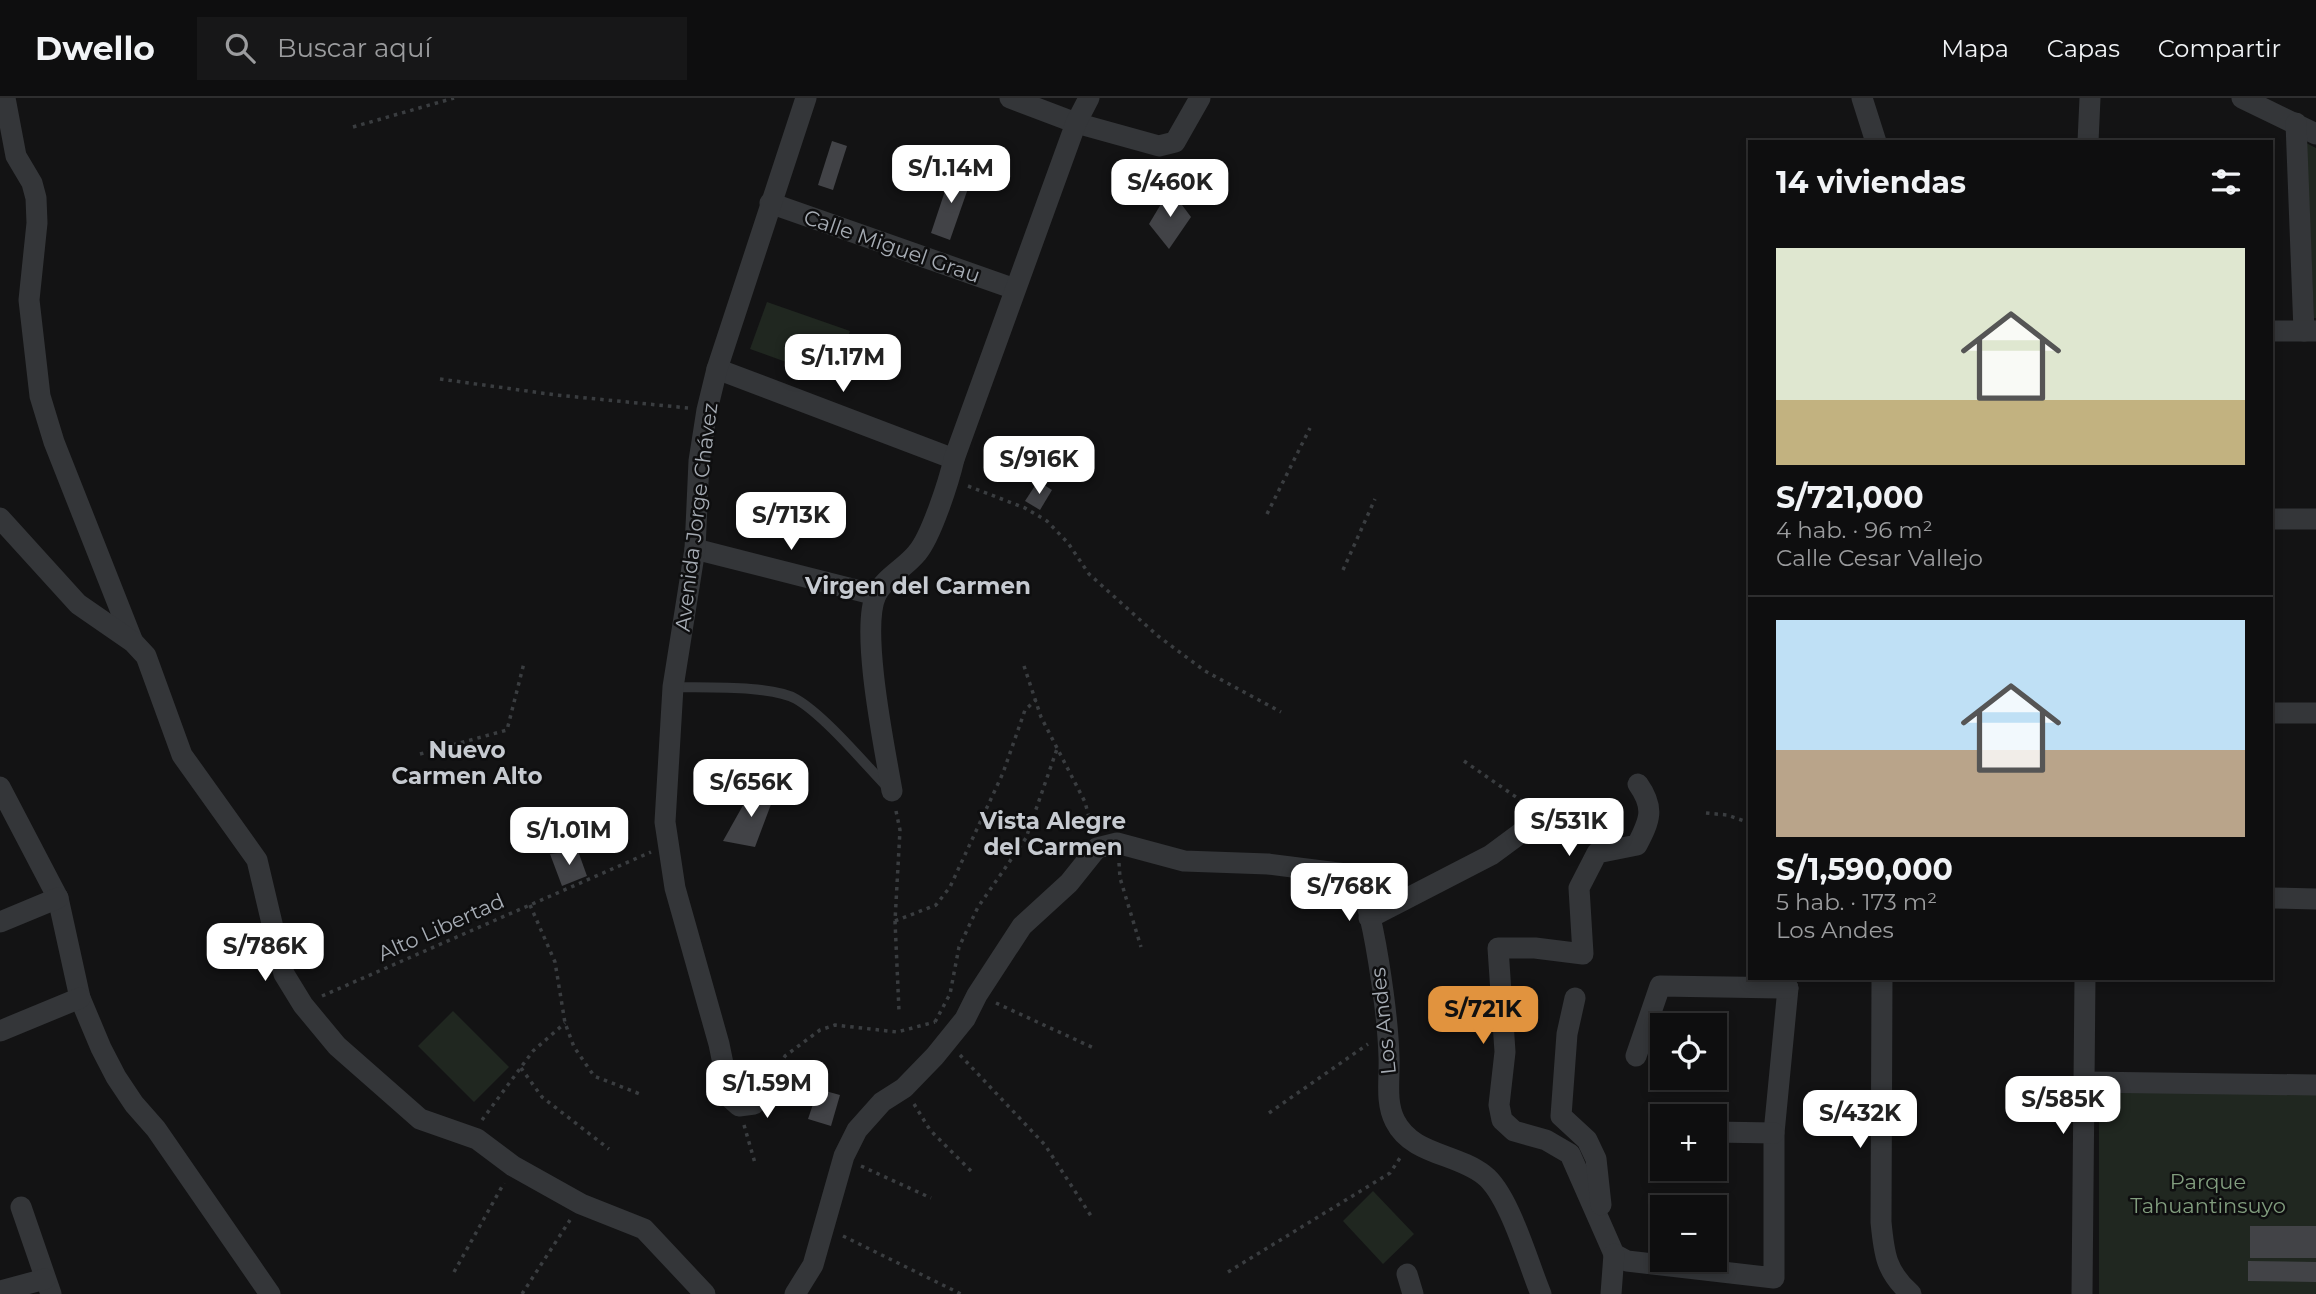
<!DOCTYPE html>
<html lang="es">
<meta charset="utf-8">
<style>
body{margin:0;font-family:Montserrat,sans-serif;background:#171718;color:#f1f3f6;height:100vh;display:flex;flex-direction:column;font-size:26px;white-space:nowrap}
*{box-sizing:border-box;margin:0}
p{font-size:23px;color:#9b9c9e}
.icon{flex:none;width:38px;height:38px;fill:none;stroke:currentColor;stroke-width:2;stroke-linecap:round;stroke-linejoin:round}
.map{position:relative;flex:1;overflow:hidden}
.details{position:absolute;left:1748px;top:42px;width:525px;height:840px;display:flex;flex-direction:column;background:#0e0e0f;border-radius:0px;box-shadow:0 4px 10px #0003,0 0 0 2px #2e2e2f}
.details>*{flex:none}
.buttons{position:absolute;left:1650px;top:915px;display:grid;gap:14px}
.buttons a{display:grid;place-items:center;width:77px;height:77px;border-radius:0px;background:#0e0e0f;box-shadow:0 4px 10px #0003,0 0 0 2px #2e2e2f;font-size:35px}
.price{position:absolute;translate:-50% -60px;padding:0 16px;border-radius:14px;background:#fff;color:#222;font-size:23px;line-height:46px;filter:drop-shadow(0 2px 4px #0008)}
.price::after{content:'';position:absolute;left:50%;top:42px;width:21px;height:16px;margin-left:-10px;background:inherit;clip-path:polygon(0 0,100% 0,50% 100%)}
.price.on{background:#e1933e;color:#111}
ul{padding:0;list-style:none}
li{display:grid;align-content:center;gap:14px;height:371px;padding:0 28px}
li+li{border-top:2px solid #2e2e2f}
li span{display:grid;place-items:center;height:217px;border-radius:0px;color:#555}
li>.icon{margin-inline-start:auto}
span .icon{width:126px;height:126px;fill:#fffc;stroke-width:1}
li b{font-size:30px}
h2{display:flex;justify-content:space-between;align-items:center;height:84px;padding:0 28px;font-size:30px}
header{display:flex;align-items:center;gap:42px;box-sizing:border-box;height:98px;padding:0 35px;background:#0e0e0f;border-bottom:2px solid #2e2e2f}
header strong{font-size:33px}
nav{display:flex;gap:38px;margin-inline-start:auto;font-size:24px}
.search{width:490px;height:63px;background:#171718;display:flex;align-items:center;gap:18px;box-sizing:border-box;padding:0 24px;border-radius:0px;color:#9b9c9e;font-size:26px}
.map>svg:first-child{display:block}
.green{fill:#202720}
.building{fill:#424347}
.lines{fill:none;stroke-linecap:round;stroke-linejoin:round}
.path{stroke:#3a3d40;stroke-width:3.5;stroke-dasharray:3.5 5;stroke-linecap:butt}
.service{stroke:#343639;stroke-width:10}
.minor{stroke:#343639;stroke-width:21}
.labels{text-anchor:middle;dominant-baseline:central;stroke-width:5;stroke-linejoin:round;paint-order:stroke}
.street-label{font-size:21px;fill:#a6acb4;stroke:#0e0e0f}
.park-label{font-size:21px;fill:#819d7e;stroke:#0e0e0f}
.neighbourhood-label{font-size:23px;font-weight:bold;fill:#c6cad0;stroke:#0e0e0f}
</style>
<header>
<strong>Dwello</strong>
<div class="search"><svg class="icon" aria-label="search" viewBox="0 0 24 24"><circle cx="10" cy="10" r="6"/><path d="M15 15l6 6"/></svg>Buscar aquí</div>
<nav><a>Mapa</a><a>Capas</a><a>Compartir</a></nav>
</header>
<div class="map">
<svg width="2316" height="1196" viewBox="0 0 2316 1196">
<rect width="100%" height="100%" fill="#131314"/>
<g class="green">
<path d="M 2306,45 L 2316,50 L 2316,220 L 2314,220 Z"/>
<path d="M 767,204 L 850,233 L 833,281 L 750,251 Z"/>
<path d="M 453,913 L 509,969 L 474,1004 L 418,948 Z"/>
<rect x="2099" y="993" width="217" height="203"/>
<path d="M 1373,1093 L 1414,1136 L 1383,1166 L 1343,1123 Z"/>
</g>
<g class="building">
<path d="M 832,43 L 847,48 L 833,92 L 818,87 Z"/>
<path d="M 952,72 L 972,79 L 950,142 L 931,135 Z"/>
<path d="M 1170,91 L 1191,119 L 1169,151 L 1149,126 Z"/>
<path d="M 1038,383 L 1052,392 L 1040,412 L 1025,403 Z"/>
<path d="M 751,693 L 776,693 L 755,749 L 723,743 Z"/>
<path d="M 578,753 L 587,778 L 562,788 L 550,756 Z"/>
<path d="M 818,991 L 840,997 L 831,1028 L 808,1021 Z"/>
<rect x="2250" y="1128" width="66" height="32"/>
<path d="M 2248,1163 L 2316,1164 L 2316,1184 L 2248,1183 Z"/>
</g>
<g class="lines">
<g class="path">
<path d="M 353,29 L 454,0"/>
<path d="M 440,281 L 556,297 L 688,310"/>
<path d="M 968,388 L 1025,410 L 1047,423 L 1068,445 L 1089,476 L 1158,538 L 1205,573 L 1281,614"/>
<path d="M 1267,416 L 1310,330"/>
<path d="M 1343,472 L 1375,401"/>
<path d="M 1024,568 L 1041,619 L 1085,704 L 1092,731"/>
<path d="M 420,656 L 507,632 L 524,565"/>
<path d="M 1464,663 L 1529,708"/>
<path d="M 896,713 L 900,732 L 895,823 L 899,913"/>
<path d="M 1706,715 L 1727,717 L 1750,725"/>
<path d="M 1552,724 L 1581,744"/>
<path d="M 1119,765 L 1120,780 L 1141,849"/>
<path d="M 530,807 L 555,864 L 565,925 L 574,949 L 594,978 L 640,996"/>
<path d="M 895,823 L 936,807 L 950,789 L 1003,675 L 1025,612 L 1036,602"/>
<path d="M 322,898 L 651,754"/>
<path d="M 996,905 L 1096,951"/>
<path d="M 935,924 L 950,896 L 959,849 L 978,809 L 1026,740 L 1057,651"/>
<path d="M 960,957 L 1045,1047 L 1093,1121"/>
<path d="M 780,967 L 785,958 L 820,932 L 835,927 L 897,934 L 935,924"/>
<path d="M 521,970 L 542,999 L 609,1051"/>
<path d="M 914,1006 L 930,1032 L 972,1074"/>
<path d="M 1269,1015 L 1368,946"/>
<path d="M 482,1022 L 533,953 L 565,925"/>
<path d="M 744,1027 L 755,1065"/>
<path d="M 861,1068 L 931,1100"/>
<path d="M 843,1138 L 961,1196"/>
<path d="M 454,1174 L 504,1085"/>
<path d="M 1228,1174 L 1390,1075 L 1402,1057"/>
<path d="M 522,1196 L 570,1122"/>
</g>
<path class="service" d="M 673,589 C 703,590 772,587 796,601 C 824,617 864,665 888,690"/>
<g class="minor">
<path d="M 5,0 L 16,58 L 32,85 L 36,100 L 37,125 L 29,202 L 40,298 L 54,344 L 133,544"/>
<path d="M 1010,0 L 1076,25 L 1159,48 L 1175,44 L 1200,0"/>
<path d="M 1862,0 L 1876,44"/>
<path d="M 2242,0 L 2316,36"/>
<path d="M 2296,25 L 2304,233"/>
<path d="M 2088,44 L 2090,0"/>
<path d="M 770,105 L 1015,191"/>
<path d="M 2272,233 L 2316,233"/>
<path d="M 717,271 L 954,361"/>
<path d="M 0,420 L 78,506 L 133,544 L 146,558 L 182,657 L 257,762 L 284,876 L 303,907 L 337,948 L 420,1021 L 477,1041 L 513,1068 L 581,1106 L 644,1131 L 705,1196"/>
<path d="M 2272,421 L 2316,421"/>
<path d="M 695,451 L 876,497"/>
<path d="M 2272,615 L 2316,615"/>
<path d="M 1638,686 C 1655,710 1650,722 1637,747 L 1597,755 L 1579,790 L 1583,856 L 1535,850 L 1498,850 L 1505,954 L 1499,1007 L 1502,1022 L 1514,1033 L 1546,1042 L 1570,1056 L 1614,1156 L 1627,1163 L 1774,1180 L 1774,1035 L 1788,890"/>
<path d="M 0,689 L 58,800 L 80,900 L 101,950 L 116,979 L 134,1006 L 156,1031 L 270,1196"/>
<path d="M 892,693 C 885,652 860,532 876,497 C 884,480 905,470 917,455 C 931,439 949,383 954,361 L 1076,25 L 1089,0"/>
<path d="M 2272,800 L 2316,801"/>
<path d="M 1369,820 L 1491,757 L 1533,726"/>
<path d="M 0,824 L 58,800"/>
<path d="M 1882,880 L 1881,1124 C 1884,1156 1886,1174 1911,1196"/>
<path d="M 1575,900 L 1567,936 L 1561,1018 L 1587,1042 L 1596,1061 L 1601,1107"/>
<path d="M 0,933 L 80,900"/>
<path d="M 1636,958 L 1660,888 L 1788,890"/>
<path d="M 771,984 L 754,1006 L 739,1008 L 730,1000 L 719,946 L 675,790 L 665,724 L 673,589 L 695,451 L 699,363 L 707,312 L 717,271 L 806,0"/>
<path d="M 2084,984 L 2316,987"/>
<path d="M 1715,1034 L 1774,1035"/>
<path d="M 21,1109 L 51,1196"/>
<path d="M 1407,1176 L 1413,1196"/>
<path d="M 0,1193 L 45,1181"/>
<path d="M 795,1196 L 813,1167 L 844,1058 L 857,1032 L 882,1004 L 904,990 L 935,958 L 965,921 L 977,897 L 1022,828 L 1069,785 L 1097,750 L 1117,745 L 1184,763 L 1268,766 L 1354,777 C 1374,801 1388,924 1389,959 C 1390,980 1385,1004 1395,1023 C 1412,1057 1456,1055 1484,1077 C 1509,1096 1528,1165 1541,1196"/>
<path d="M 1611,1196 L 1614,1156"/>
<path d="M 2082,1196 L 2085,880"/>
</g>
</g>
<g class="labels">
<g class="street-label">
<text transform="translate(892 148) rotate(19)">Calle Miguel Grau</text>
<text transform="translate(696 419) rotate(-83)">Avenida Jorge Chávez</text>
<text transform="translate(441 829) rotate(-24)">Alto Libertad</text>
<text transform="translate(1383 923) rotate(-96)">Los Andes</text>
</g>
<g class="park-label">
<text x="2208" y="1083">Parque<tspan x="2208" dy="24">Tahuantinsuyo</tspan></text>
</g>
<g class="neighbourhood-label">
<text x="918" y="488">Virgen del Carmen</text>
<text x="467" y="652">Nuevo<tspan x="467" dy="26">Carmen Alto</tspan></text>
<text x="1053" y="723">Vista Alegre<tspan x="1053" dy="26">del Carmen</tspan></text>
</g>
</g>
</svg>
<div class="buttons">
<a><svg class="icon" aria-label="locate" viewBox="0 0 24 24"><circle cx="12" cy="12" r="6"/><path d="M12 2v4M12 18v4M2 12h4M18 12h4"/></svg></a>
<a>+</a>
<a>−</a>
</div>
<b class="price" style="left:951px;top:107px">S/1.14M</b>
<b class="price" style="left:1170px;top:121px">S/460K</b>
<b class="price" style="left:843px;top:296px">S/1.17M</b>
<b class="price" style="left:1039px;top:398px">S/916K</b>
<b class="price" style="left:791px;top:454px">S/713K</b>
<b class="price" style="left:751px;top:721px">S/656K</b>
<b class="price" style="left:1569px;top:760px">S/531K</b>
<b class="price" style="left:569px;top:769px">S/1.01M</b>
<b class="price" style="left:1349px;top:825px">S/768K</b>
<b class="price" style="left:265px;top:885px">S/786K</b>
<b class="price on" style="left:1483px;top:948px">S/721K</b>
<b class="price" style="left:767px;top:1022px">S/1.59M</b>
<b class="price" style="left:2063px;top:1038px">S/585K</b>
<b class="price" style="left:1860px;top:1052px">S/432K</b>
<section class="details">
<h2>14 viviendas<svg class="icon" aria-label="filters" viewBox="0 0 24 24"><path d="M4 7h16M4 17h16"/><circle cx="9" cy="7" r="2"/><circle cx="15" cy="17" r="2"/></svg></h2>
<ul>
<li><span style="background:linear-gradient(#dfe7d0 70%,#c2b280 0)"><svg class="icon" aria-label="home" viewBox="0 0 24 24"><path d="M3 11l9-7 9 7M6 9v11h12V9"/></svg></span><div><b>S/721,000</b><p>4 hab. · 96 m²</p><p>Calle Cesar Vallejo</p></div></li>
<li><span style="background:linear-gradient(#bfe0f5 60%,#b9a48a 0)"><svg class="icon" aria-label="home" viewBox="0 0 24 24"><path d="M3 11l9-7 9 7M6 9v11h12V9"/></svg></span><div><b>S/1,590,000</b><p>5 hab. · 173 m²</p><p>Los Andes</p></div></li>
</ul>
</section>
</div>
